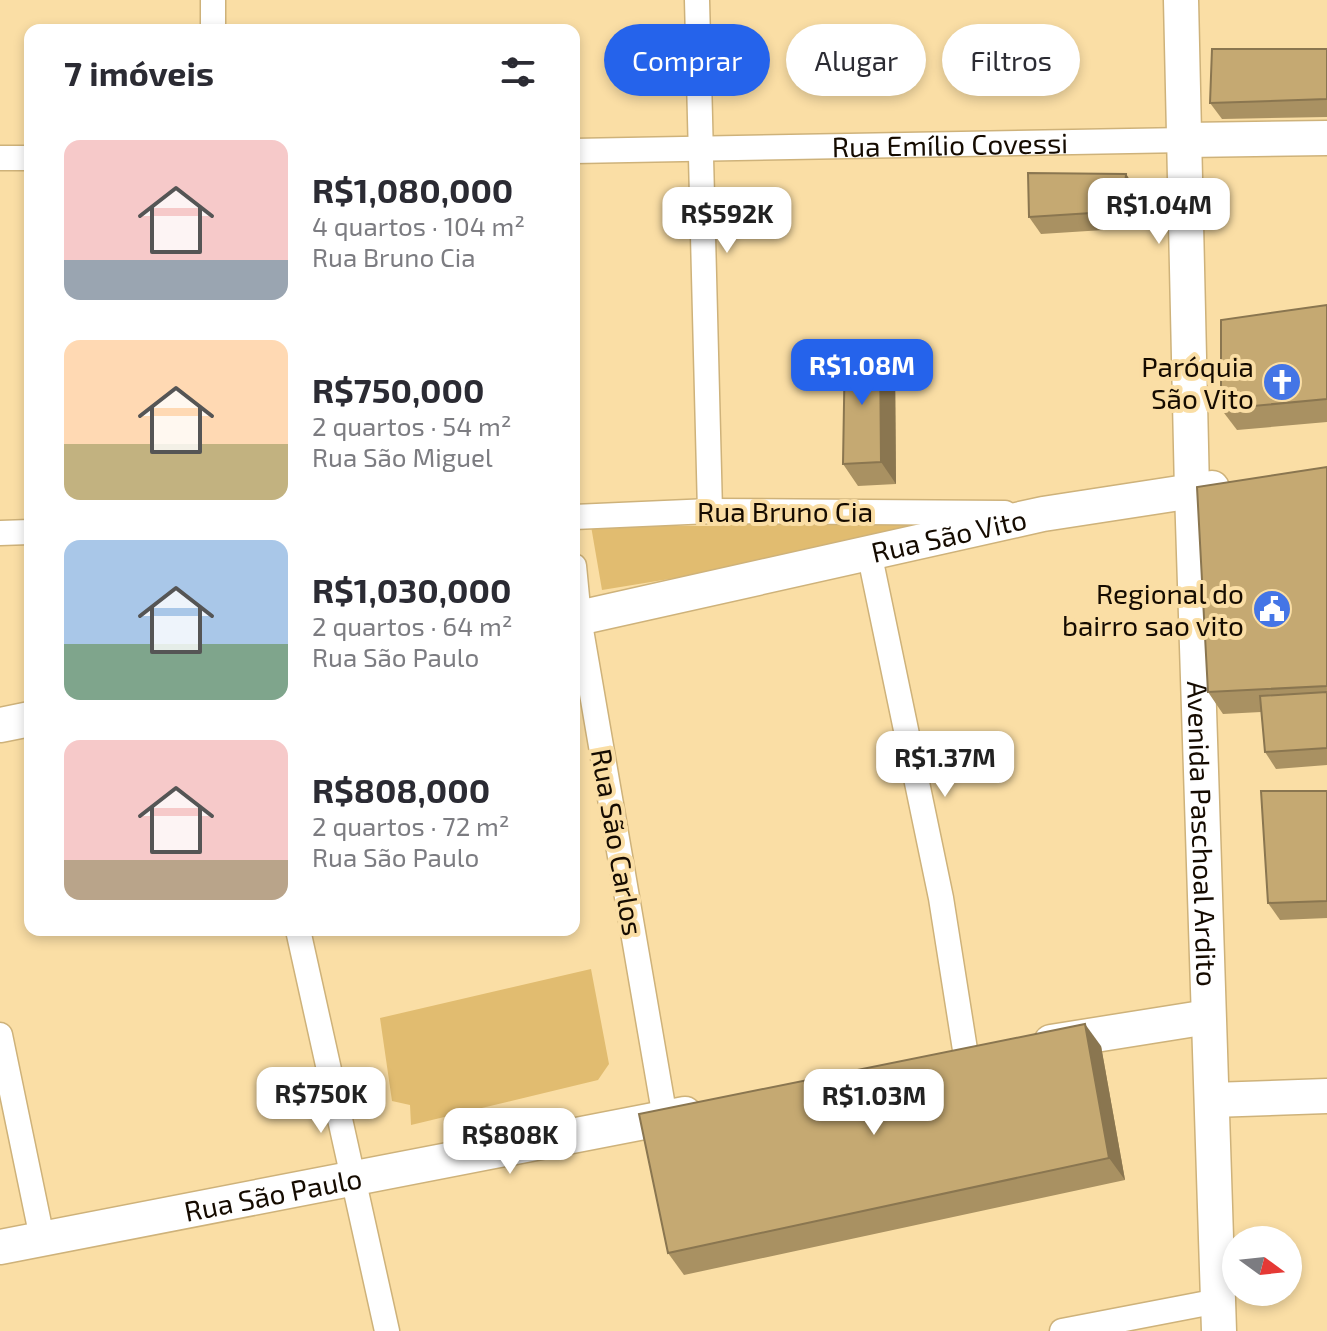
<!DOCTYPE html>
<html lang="pt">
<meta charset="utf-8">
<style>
body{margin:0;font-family:"Exo 2",sans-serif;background:#f7f7f7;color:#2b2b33;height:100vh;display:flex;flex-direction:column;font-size:30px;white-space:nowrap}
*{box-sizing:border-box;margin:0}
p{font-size:26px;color:#7c7c81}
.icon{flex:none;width:44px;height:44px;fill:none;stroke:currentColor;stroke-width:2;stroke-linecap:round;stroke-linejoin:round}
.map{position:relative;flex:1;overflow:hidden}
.sheet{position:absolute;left:24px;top:24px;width:556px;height:912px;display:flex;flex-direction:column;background:#fff;border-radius:16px;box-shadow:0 4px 12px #0003}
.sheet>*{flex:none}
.hud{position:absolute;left:604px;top:24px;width:602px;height:72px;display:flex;gap:16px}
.needle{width:52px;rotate:105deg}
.buttons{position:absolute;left:1222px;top:1226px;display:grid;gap:16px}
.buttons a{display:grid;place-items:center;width:80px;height:80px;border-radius:50%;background:#fff;box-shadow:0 4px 12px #0003;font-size:40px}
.price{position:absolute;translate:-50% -68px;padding:0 18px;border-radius:16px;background:#fff;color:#222;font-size:26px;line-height:52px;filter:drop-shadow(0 2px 4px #0008)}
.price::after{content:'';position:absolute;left:50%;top:48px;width:24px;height:18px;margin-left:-12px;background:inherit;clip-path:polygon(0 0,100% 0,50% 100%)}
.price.selected{background:#2563eb;color:#fff}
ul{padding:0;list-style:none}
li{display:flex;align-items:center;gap:24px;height:200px;padding:0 40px}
li span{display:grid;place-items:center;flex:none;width:224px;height:160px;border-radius:16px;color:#555}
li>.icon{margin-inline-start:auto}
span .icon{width:96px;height:96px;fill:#fffc;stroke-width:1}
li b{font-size:34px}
h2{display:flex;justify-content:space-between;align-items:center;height:96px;padding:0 40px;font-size:34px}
.tag{padding:0 28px;border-radius:36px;background:#fff;box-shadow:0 4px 12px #0003;font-size:28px;line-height:72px}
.tag.selected{background:#2563eb;color:#fff}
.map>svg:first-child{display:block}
.green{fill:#e1bc70}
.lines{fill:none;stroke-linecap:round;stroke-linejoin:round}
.street-casing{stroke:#ceb27a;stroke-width:27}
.secondary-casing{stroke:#ceb27a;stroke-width:37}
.street{stroke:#fff;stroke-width:24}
.secondary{stroke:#fff;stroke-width:34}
.wall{fill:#a99162}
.shaded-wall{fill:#8a7650}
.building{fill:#c5a972;stroke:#8a7650;stroke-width:2}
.labels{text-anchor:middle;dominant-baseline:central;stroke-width:8;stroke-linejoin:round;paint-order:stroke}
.street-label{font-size:28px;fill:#150b00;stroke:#fadea5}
.poi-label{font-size:28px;fill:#150b00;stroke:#fadea5;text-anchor:end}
</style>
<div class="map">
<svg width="1327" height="1331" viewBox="0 0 1327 1331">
<rect width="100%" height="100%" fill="#fadea5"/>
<g class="green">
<path d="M 851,517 L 1004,518 L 872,546 L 602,590 L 591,526 L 713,526 Z"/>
<path d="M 591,969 L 609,1064 L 598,1080 L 411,1125 L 410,1105 L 392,1101 L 380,1018 Z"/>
</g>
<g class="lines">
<defs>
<g id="street">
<path d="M 213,0 L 213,30"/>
<path d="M 697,0 L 710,511"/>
<path id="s1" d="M 574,151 L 1186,140"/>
<path d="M 0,158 L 30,158"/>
<path d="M 574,517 L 710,511 L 1005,513"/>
<path d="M 0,533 L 30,532"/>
<path d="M 869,552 L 941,898 L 966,1056"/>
<path d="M 574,566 L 579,618 L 665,1118"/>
<path d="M 298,930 L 387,1331"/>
<path d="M 0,1035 L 42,1238"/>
<path d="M 1062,1331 L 1218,1301"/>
</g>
<g id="secondary">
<path id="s2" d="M 1181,0 L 1192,491 L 1219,1331"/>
<path d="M 1186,140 L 1327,138"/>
<path id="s3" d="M 574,619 L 1043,514 L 1212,488"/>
<path d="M 0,725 L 30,719"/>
<path d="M 1051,1042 L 1208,1017"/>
<path d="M 1212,1100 L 1327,1096"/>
<path id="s4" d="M 0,1247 L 685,1114"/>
</g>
</defs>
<use href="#street" class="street-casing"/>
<use href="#secondary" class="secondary-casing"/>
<use href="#street" class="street"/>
<use href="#secondary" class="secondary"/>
</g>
<g class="wall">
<path d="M 1327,49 L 1327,117 L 1222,119 L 1210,103 Z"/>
<path d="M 1126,174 L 1137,191 L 1135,228 L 1041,234 L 1029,217 Z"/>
<path d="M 1327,305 L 1327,422 L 1237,430 L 1221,409 Z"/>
<path d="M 880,346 L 895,368 L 896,484 L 858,486 L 843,464 L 861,354 L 870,354 Z"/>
<path d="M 1327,467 L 1327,765 L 1276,769 L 1265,752 L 1261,712 L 1223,714 L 1208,692 Z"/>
<path d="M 1327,791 L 1327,918 L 1280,920 L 1268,903 Z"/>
<path d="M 1101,1046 L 1125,1180 L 684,1275 L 668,1253 Z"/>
</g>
<g class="shaded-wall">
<path d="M 1126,174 L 1137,191 L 1135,228 L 1123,211 Z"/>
<path d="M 880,346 L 895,368 L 896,484 L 881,462 Z"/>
<path d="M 1085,1024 L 1101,1046 L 1125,1180 L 1109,1158 Z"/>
</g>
<g class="building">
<path d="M 1212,49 L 1327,49 L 1327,99 L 1210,103 Z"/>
<path d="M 1028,173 L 1126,174 L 1123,211 L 1029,217 Z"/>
<path d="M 1327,305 L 1327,399 L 1221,409 L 1221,320 Z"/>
<path d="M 845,345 L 855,346 L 856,354 L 870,354 L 870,346 L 880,346 L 881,462 L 843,464 Z"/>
<path d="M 1327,467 L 1327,686 L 1208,692 L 1197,487 Z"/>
<path d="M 1327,692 L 1327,748 L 1265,752 L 1260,696 Z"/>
<path d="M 1261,791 L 1327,791 L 1327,901 L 1268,903 Z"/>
<path d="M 1085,1024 L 1109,1158 L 668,1253 L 639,1114 Z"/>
</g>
<defs>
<symbol id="church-disc" viewBox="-11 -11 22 22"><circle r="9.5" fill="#4475e6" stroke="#fadea5"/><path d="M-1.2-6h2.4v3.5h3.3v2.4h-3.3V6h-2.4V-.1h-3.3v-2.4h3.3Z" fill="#fff"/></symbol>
<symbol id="civic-disc" viewBox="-11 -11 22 22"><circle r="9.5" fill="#4475e6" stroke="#fadea5"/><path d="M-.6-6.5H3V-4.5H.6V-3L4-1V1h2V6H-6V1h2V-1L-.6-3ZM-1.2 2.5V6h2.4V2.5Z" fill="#fff"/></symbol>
</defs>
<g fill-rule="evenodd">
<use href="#church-disc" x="1260" y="360" width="44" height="44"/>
<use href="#civic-disc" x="1250" y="587" width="44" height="44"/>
</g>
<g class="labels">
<g class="street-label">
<text stroke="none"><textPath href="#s1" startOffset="376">Rua Emílio Covessi</textPath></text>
<text x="785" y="511">Rua Bruno Cia</text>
<text stroke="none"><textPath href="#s3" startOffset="384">Rua São Vito</textPath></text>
<text stroke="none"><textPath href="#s2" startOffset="834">Avenida Paschoal Ardito</textPath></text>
<text transform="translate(618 842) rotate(80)">Rua São Carlos</text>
<text stroke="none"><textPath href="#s4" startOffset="278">Rua São Paulo</textPath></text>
</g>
<g class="poi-label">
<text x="1254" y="366">Paróquia<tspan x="1254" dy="32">São Vito</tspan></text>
<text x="1244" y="593">Regional do<tspan x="1244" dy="32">bairro sao vito</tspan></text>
</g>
</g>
</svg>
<div class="buttons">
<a><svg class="needle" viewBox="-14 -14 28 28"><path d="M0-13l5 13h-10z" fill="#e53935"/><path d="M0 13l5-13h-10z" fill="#7c7c81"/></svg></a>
</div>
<b class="price" style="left:1159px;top:246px">R$1.04M</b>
<b class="price" style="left:727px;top:255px">R$592K</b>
<b class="price selected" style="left:862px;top:407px">R$1.08M</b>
<b class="price" style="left:945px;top:799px">R$1.37M</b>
<b class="price" style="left:321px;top:1135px">R$750K</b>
<b class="price" style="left:874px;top:1137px">R$1.03M</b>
<b class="price" style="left:510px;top:1176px">R$808K</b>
<div class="hud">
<a class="tag selected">Comprar</a>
<a class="tag">Alugar</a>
<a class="tag">Filtros</a>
</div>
<section class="sheet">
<h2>7 imóveis<svg class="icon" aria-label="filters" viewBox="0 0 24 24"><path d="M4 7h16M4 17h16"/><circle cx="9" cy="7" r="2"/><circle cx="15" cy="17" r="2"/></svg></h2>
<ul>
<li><span style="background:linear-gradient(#f6c9c9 75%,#9aa5b1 0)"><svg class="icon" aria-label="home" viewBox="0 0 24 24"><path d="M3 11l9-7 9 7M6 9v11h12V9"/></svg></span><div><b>R$1,080,000</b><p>4 quartos · 104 m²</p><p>Rua Bruno Cia</p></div></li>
<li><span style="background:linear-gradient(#ffd9b3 65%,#c2b280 0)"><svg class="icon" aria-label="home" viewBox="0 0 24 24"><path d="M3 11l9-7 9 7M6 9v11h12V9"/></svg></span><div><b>R$750,000</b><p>2 quartos · 54 m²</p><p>Rua São Miguel</p></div></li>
<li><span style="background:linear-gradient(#a9c7e8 65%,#7fa58c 0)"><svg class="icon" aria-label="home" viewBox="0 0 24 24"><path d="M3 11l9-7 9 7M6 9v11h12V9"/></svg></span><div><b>R$1,030,000</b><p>2 quartos · 64 m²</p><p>Rua São Paulo</p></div></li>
<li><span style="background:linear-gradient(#f6c9c9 75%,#b9a48a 0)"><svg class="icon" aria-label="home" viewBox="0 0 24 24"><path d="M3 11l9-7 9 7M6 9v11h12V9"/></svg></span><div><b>R$808,000</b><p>2 quartos · 72 m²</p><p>Rua São Paulo</p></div></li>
</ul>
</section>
</div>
